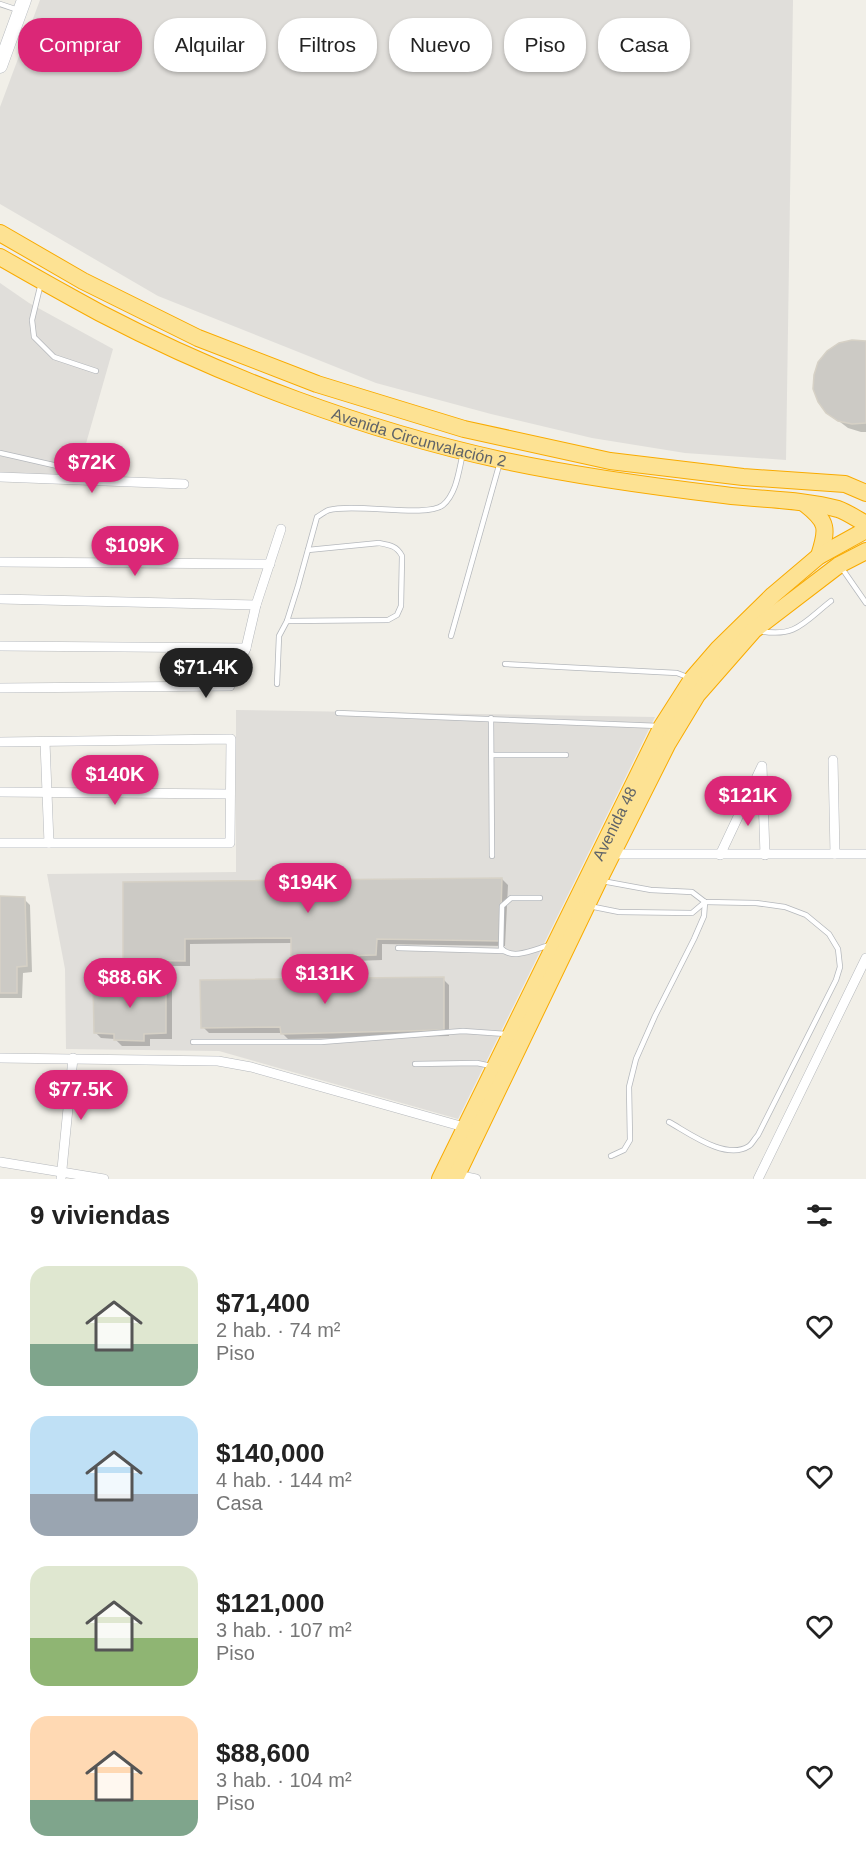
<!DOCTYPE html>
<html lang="es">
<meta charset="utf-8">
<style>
body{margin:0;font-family:Helvetica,sans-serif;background:#f6f6f6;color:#222;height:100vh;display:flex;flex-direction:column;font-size:22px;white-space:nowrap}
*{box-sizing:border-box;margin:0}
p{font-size:20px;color:#767676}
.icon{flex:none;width:33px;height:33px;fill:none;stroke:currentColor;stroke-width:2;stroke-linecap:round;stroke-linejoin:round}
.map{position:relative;height:1179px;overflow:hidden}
.panel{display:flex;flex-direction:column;background:#fff;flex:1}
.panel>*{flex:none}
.guide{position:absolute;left:18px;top:18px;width:831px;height:54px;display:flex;gap:12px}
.price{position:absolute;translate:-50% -51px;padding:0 14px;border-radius:21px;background:#db2777;color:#fff;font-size:20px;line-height:39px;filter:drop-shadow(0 2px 3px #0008)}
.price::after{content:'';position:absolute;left:50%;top:36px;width:18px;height:14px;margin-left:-9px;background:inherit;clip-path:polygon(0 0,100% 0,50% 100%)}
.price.active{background:#222;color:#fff}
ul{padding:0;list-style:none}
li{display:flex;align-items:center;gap:18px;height:150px;padding:0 30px}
li span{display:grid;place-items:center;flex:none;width:168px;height:120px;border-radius:18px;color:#555}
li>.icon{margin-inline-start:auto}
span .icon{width:72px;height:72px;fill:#fffc;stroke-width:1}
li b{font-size:26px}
h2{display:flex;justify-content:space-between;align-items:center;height:72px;padding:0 30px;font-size:26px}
.tag{padding:0 21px;border-radius:24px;background:#fff;box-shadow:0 2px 4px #0004;font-size:21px;line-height:54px}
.tag.active{background:#db2777;color:#fff}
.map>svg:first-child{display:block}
.industrial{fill:#e0deda}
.shadow{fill:#0003}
.building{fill:#cccac5;stroke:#d6d1c6;stroke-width:1.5}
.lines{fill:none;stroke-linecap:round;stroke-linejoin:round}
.lane-casing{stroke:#b5b8bc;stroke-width:6}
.street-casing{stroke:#b5b8bc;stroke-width:10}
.secondary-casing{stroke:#b6babf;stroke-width:15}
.highway-casing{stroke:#f9ab00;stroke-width:18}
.lane{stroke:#fff;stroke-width:4.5}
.street{stroke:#fff;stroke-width:9}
.secondary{stroke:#fff;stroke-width:14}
.highway{stroke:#fde293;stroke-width:16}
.labels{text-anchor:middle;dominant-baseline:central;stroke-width:4.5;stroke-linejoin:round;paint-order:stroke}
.street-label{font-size:16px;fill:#5f6368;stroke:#fff}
</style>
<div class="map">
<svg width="866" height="1179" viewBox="0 0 866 1179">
<rect width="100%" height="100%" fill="#f1efe8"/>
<g class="industrial">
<path d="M 40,0 L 793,0 L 786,460 L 685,453 L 592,438 L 491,414 L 376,383 L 158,296 L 0,204 L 0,107 Z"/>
<path d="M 0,283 L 29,303 L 113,349 L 75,482 L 0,478 Z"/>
<path d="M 236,710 L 655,717 L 458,1119 L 219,1051 L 66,1049 L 65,969 L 47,874 L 236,872 Z"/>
</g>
<g class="shadow">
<path d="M 866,343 L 866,432 L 861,432 L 848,428 L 827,412 Z"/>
<path d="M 502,879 L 508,885 L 505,946 L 382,944 L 382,960 L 299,963 L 293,957 L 292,943 L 190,944 L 190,966 L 131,966 L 125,960 L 125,884 Z"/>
<path d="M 0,898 L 24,899 L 30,905 L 32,972 L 23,973 L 22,998 L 0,998 Z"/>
<path d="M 443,979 L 449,985 L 449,1036 L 288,1039 L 282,1033 L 209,1033 L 203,1027 Z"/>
<path d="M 165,983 L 172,989 L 172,1039 L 150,1039 L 150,1046 L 122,1046 L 115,1039 L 101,1038 L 95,1032 Z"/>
</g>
<g class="building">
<path d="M 852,340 L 866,341 L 866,423 L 852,424 L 838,421 L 826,413 L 818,402 L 813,389 L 814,375 L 818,362 L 827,351 L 839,343 Z"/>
<path d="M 502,878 L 500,941 L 377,939 L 376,955 L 291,957 L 291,938 L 185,939 L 185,961 L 123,960 L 123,882 Z"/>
<path d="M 0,896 L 25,897 L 27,966 L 17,967 L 17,993 L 0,993 Z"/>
<path d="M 444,977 L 444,1030 L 281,1034 L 280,1027 L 201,1028 L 200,980 Z"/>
<path d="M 93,981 L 166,981 L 166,1033 L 144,1034 L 144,1041 L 114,1040 L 114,1034 L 94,1033 Z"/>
</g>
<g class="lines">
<defs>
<g id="lane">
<path d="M 0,4 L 18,10"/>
<path d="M 41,283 L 32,320 L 34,337 L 54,357 L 96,371"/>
<path d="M 0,453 L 62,467"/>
<path d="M 841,567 L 866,603"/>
<path d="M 287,621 L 388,620 L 397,615 L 401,606 L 402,556 C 397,546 390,545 379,543 L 308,550"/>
<path d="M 760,631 C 796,638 804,622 831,601"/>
<path d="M 451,636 L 500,462"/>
<path d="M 505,664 L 677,673 L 690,678"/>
<path d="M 277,684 L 279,636 L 287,621 L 298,586 L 317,517 C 321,515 325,511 329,510 C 355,503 428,518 443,505 C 457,493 459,469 463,453"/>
<path d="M 338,713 L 659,726"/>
<path d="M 491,718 L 492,856"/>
<path d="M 493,755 L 566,755"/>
<path d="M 602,881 L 651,890 L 692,892 L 705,902 L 756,903 L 785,907 L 806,915 L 829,934 L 838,949 L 840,967 L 836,980 L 758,1135 C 755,1138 752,1144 749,1146 C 726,1161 689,1133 669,1122"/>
<path d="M 540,898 L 511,898 L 502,906 L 501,948 C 512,961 535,949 550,945"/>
<path d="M 589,906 L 619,912 L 692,913 L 705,902"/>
<path d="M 398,948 L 504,951"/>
<path d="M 193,1042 L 321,1042 L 463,1031 L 506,1034"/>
<path d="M 415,1064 L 477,1063 L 491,1066"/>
<path d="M 611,1156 L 624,1150 L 630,1140 L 629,1087 L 636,1059 L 655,1016 L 694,939 L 704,916 L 705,902"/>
</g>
<g id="street">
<path d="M 0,477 L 184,484"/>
<path d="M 0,562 L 270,564"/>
<path d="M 0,599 L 256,605"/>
<path d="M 0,646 L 246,648"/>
<path d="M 0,688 L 230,686 L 246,648 L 256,605 L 281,529"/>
<path d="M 0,742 L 231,739 L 230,843 L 0,843"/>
<path d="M 45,742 L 49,843"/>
<path d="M 833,760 L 835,854"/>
<path d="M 0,792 L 230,794"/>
<path d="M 613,854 L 866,854"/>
<path d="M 720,855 L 762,766 L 765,855"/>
<path d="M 0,1058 L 218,1061 L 251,1067 L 464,1127"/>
<path d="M 0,1162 L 104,1179"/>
<path d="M 457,1175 L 476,1179"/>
<path d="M 61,1179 L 73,1058"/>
<path d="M 758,1179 L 866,958"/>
</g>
<path id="secondary" d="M 0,66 L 24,0"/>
<g id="highway">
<path d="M 0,233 L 83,281 L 198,338 L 317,384 L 464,429 L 610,461 L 743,477 L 845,484 L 866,493"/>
<path id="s1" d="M 0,257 C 33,276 67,295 100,313 C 225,378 364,430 501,460 C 575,476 649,486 724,495 C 761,500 801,499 838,509 C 847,512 857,519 866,524"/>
<path d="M 805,504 C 828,522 828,528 819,556"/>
<path id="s2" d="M 440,1179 L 662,726 L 692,679 L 718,649 L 773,595 L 819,556 L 866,530"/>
<path d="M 455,1179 L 599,880 L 668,743 L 697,695 L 754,630 L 839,565 L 866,551"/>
</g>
</defs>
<use href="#lane" class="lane-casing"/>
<use href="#street" class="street-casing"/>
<use href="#secondary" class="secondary-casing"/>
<use href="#highway" class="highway-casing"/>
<use href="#lane" class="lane"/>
<use href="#street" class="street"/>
<use href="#secondary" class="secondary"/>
<use href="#highway" class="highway"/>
</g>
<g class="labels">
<g class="street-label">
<text stroke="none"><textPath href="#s1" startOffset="458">Avenida Circunvalación 2</textPath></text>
<text stroke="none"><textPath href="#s2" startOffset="396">Avenida 48</textPath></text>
</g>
</g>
</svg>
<b class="price" style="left:92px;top:494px">$72K</b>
<b class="price" style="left:135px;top:577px">$109K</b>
<b class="price active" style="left:206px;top:699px">$71.4K</b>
<b class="price" style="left:115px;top:806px">$140K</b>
<b class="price" style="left:748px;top:827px">$121K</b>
<b class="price" style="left:308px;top:914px">$194K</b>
<b class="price" style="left:325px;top:1005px">$131K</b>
<b class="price" style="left:130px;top:1009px">$88.6K</b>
<b class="price" style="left:81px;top:1121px">$77.5K</b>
<div class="guide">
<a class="tag active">Comprar</a>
<a class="tag">Alquilar</a>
<a class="tag">Filtros</a>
<a class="tag">Nuevo</a>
<a class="tag">Piso</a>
<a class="tag">Casa</a>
</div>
</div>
<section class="panel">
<h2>9 viviendas<svg class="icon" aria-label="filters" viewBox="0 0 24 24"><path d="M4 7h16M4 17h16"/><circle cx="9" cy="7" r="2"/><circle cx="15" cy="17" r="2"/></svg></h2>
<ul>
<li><span style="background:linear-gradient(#dfe7d0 65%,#7fa58c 0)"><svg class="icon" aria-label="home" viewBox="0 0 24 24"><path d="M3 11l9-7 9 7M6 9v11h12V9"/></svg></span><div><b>$71,400</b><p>2 hab. · 74 m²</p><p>Piso</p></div><svg class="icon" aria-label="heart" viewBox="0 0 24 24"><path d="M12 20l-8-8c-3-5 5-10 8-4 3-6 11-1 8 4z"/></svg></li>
<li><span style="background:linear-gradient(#bfe0f5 65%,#9aa5b1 0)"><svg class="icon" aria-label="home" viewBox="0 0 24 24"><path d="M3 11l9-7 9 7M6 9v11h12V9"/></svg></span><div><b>$140,000</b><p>4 hab. · 144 m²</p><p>Casa</p></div><svg class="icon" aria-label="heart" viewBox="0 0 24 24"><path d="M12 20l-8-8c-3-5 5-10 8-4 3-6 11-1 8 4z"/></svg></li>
<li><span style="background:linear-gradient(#dfe7d0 60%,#8fb573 0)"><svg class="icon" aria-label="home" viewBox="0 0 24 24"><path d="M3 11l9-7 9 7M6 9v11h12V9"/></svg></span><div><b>$121,000</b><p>3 hab. · 107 m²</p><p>Piso</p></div><svg class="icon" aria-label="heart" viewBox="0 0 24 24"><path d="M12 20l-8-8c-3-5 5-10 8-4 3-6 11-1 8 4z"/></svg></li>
<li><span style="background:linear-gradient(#ffd9b3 70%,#7fa58c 0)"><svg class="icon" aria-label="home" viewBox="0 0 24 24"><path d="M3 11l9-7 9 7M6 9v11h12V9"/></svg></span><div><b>$88,600</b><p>3 hab. · 104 m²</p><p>Piso</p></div><svg class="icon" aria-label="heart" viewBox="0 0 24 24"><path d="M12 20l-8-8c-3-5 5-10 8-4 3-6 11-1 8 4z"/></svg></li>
</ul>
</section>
